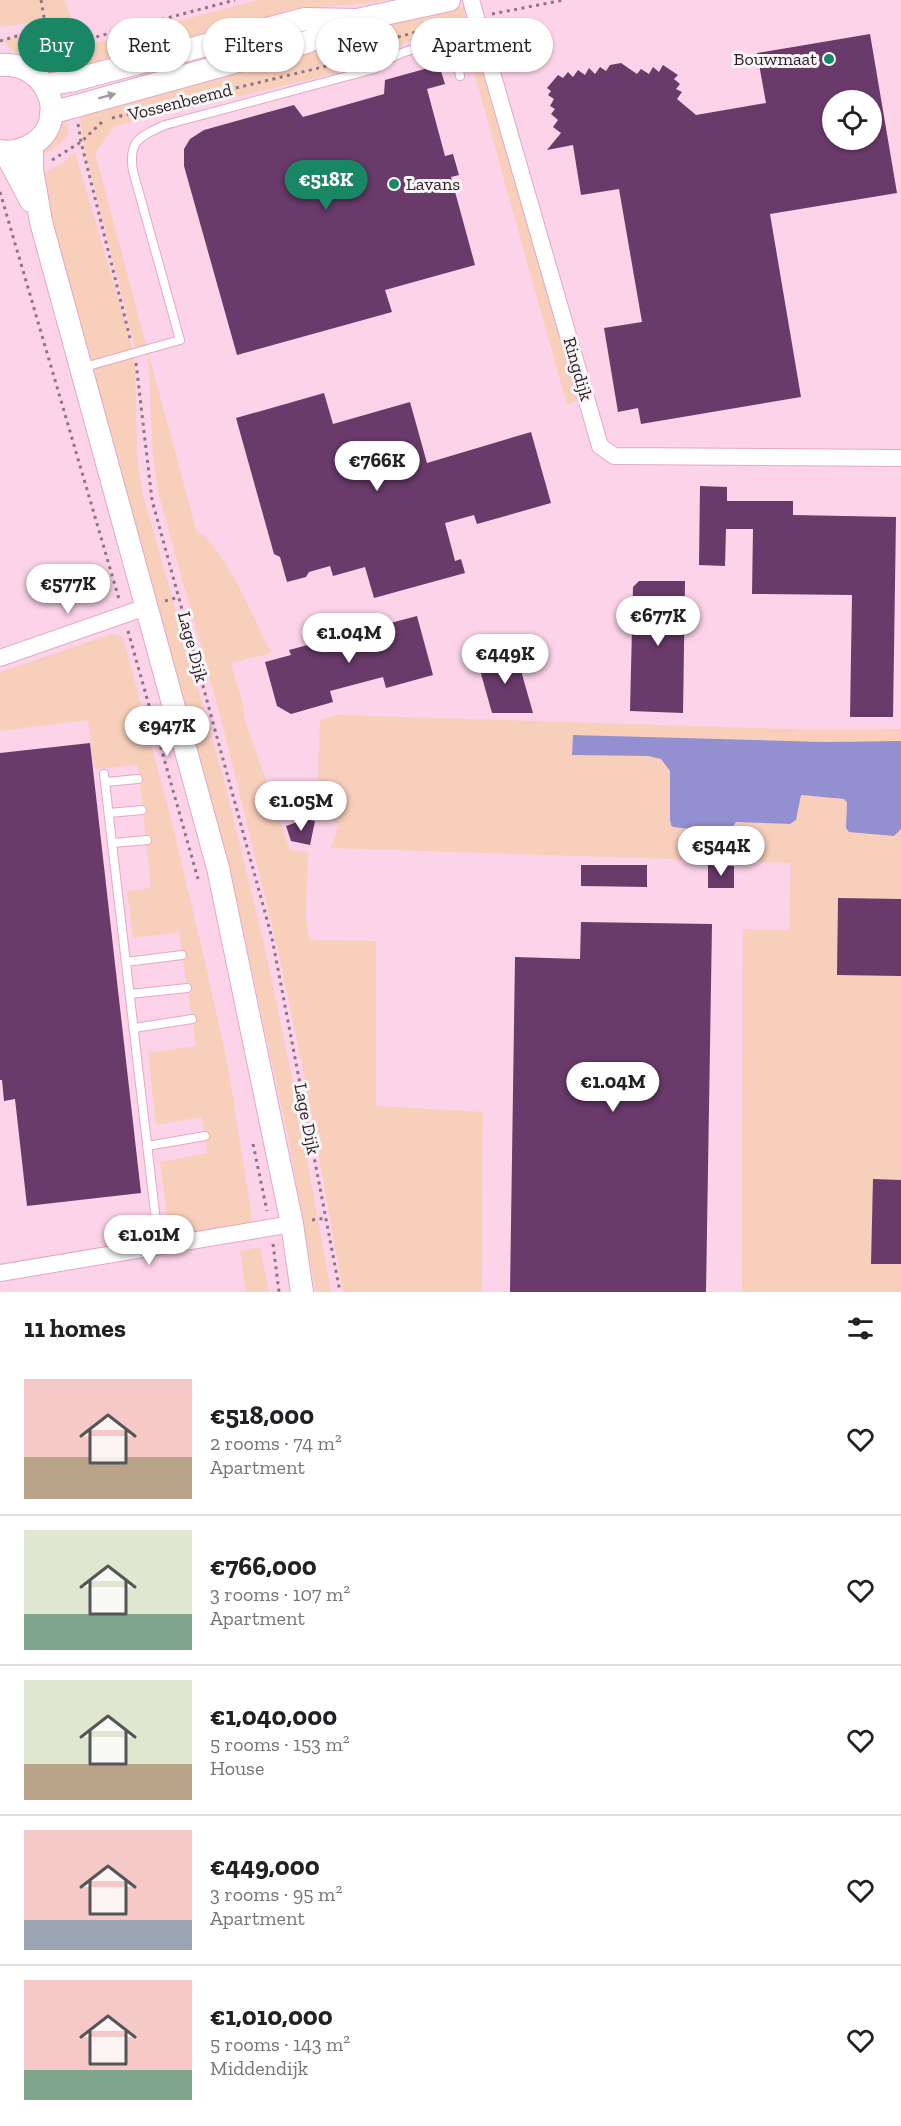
<!DOCTYPE html>
<meta charset="utf-8">
<style>
body{margin:0;font-family:"Zilla Slab",serif;background:#f6f6f6;color:#202124;height:100vh;display:flex;flex-direction:column;font-size:22px;white-space:nowrap}
*{box-sizing:border-box;margin:0}
p{font-size:20px;color:#757577}
.icon{flex:none;width:33px;height:33px;fill:none;stroke:currentColor;stroke-width:2;stroke-linecap:round;stroke-linejoin:round}
.map{position:relative;height:1292px;overflow:hidden}
.panel{display:flex;flex-direction:column;background:#fff;flex:1}
.panel>*{flex:none}
.banner{position:absolute;left:18px;top:18px;width:600px;height:54px;display:flex;gap:12px}
.tools{position:absolute;left:822px;top:90px;display:grid;gap:12px}
.tools a{display:grid;place-items:center;width:60px;height:60px;border-radius:50%;background:#fff;box-shadow:0 2px 4px #0004;font-size:30px}
.price{position:absolute;translate:-50% -51px;padding:0 14px;border-radius:21px;background:#fff;color:#222;font-size:20px;line-height:39px;filter:drop-shadow(0 2px 3px #0008)}
.price::after{content:'';position:absolute;left:50%;top:36px;width:18px;height:14px;margin-left:-9px;background:inherit;clip-path:polygon(0 0,100% 0,50% 100%)}
.price.active{background:#198664;color:#fff}
ul{padding:0;list-style:none}
li{display:flex;align-items:center;gap:18px;height:150px;padding:0 24px}
li+li{border-top:2px solid #e0e0e0}
li span{display:grid;place-items:center;flex:none;width:168px;height:120px;border-radius:0px;color:#555}
li>.icon{margin-inline-start:auto}
span .icon{width:72px;height:72px;fill:#fffc;stroke-width:1}
li b{font-size:26px}
h2{display:flex;justify-content:space-between;align-items:center;height:72px;padding:0 24px;font-size:26px}
.pill{padding:0 21px;border-radius:27px;background:#fff;box-shadow:0 2px 4px #0004;font-size:21px;line-height:54px}
.pill.active{background:#198664;color:#fff}
.map>svg:first-child{display:block}
.built{fill:#fcd3e8;fill-rule:evenodd}
.green{fill:#f8cfbb}
.water{fill:#938fd0}
.building{fill:#693a6a;fill-rule:evenodd}
.lines{fill:none;stroke-linecap:round;stroke-linejoin:round}
.service-casing{stroke:#e3a8c7;stroke-width:10}
.minor-casing{stroke:#e3a8c7;stroke-width:18}
.secondary-casing{stroke:#e3a8c7;stroke-width:24}
.path{stroke:#8d7582;stroke-width:3;stroke-dasharray:3 4.5;stroke-linecap:butt}
.service{stroke:#fff;stroke-width:8}
.minor{stroke:#fff;stroke-width:16}
.secondary{stroke:#fff;stroke-width:22}
.oneway{fill:#a2989d}
.poi-dot{fill:#198664;stroke:#f7f7f7;stroke-width:2}
.labels{text-anchor:middle;dominant-baseline:central;stroke-width:6;stroke-linejoin:round;paint-order:stroke}
.poi-label{font-size:18px;fill:#301a26;stroke:#f7f7f7;text-anchor:end}
.street-label{font-size:18px;fill:#301a26;stroke:#f7f7f7}
</style>
<div class="map">
<svg width="901" height="1292" viewBox="0 0 901 1292">
<rect width="100%" height="100%" fill="#fbe1ee"/>
<path class="built" d="M 0,0 L 901,0 L 901,1292 L 0,1292 ZM 832,100 L 872,100 L 872,140 L 832,140 Z"/>
<g class="green">
<path d="M 0,0 L 64,0 L 77,30 L 27,23 L 0,27 Z"/>
<path d="M 259,0 L 386,0 C 356,6 325,5 295,11 C 218,27 142,51 65,71 L 56,41 L 70,45 L 86,45 Z"/>
<path d="M 465,6 L 581,399 L 567,405 L 472,65 L 463,26 L 407,42 L 365,66 L 115,126 L 95,153 L 147,348 L 136,351 L 84,147 L 79,109 L 360,27 Z"/>
<path d="M 25,35 L 42,37 L 51,70 C 30,66 16,57 3,40 Z"/>
<path d="M 65,118 L 69,133 C 60,145 50,152 36,158 L 47,134 Z"/>
<path d="M 75,152 L 131,342 L 135,366 L 137,457 L 143,495 L 224,780 L 265,948 L 293,1082 L 331,1292 L 316,1292 L 288,1137 L 242,924 L 129,517 L 41,175 L 64,162 Z"/>
<path d="M 148,352 L 197,533 C 217,534 259,626 267,646 L 271,651 L 268,654 L 231,663 L 244,709 L 244,718 L 290,850 L 308,852 L 306,917 L 309,940 L 376,941 L 376,1106 L 483,1112 L 482,1292 L 343,1292 L 305,1079 L 277,946 L 223,726 L 158,492 L 153,456 Z"/>
<path d="M 112,634 L 123,637 L 172,823 L 205,962 L 228,1066 L 253,1225 L 170,1238 L 160,1162 L 207,1153 L 202,1117 L 156,1125 L 148,1053 L 196,1046 L 179,932 L 133,938 L 127,891 L 151,888 L 138,765 L 94,769 L 88,720 L 0,731 L 0,672 Z"/>
<path d="M 338,715 L 822,730 L 901,729 L 901,741 L 824,742 L 573,735 L 572,755 L 648,756 L 661,759 L 670,771 L 670,819 L 726,833 L 731,830 L 736,822 L 790,824 L 796,820 L 801,795 L 844,799 L 847,801 L 846,828 L 901,829 L 901,1292 L 742,1292 L 743,929 L 789,930 L 791,863 L 331,848 L 339,824 L 317,814 L 320,720 Z"/>
<path d="M 260,1247 L 269,1292 L 246,1292 L 240,1251 Z"/>
</g>
<path class="water" d="M 573,735 L 824,742 L 901,741 L 901,829 L 894,836 L 849,832 L 846,828 L 847,802 L 844,799 L 801,795 L 796,820 L 790,824 L 736,822 L 731,830 L 726,833 L 673,827 L 671,825 L 670,819 L 670,771 L 661,759 L 648,756 L 572,755 Z"/>
<g class="building">
<path d="M 870,34 L 897,193 L 770,214 L 801,397 L 641,424 L 638,408 L 618,412 L 604,328 L 642,322 L 619,189 L 581,195 L 573,145 L 547,150 L 561,133 L 553,127 L 558,120 L 551,114 L 555,109 L 550,106 L 554,99 L 548,95 L 551,91 L 547,88 L 558,75 L 563,78 L 568,72 L 573,77 L 578,70 L 585,75 L 589,68 L 595,74 L 600,67 L 606,71 L 610,65 L 621,63 L 637,74 L 641,69 L 649,74 L 653,67 L 659,72 L 663,65 L 678,75 L 674,79 L 680,84 L 676,89 L 682,92 L 677,99 L 696,115 L 766,103 L 757,53 ZM 832,100 L 872,100 L 872,140 L 832,140 Z"/>
<path d="M 439,65 L 445,84 L 427,89 L 445,156 L 453,154 L 459,175 L 451,177 L 475,265 L 385,290 L 392,312 L 237,355 L 184,166 L 184,149 L 190,139 L 204,130 L 294,105 L 303,117 L 384,94 L 385,80 Z"/>
<path d="M 324,393 L 333,424 L 410,402 L 427,463 L 531,432 L 551,503 L 477,524 L 474,515 L 445,523 L 455,561 L 461,559 L 465,573 L 374,598 L 365,567 L 333,576 L 330,566 L 309,572 L 306,577 L 287,582 L 280,557 L 274,554 L 236,418 Z"/>
<path d="M 700,486 L 727,487 L 727,501 L 793,501 L 793,515 L 896,517 L 893,717 L 850,717 L 852,595 L 752,594 L 753,529 L 726,529 L 725,566 L 699,565 Z"/>
<path d="M 639,581 L 685,581 L 683,713 L 630,711 L 633,587 Z"/>
<path d="M 417,616 L 433,675 L 386,688 L 383,677 L 330,691 L 333,702 L 291,714 L 277,706 L 265,662 L 291,655 L 289,650 Z"/>
<path d="M 516,653 L 533,713 L 492,713 L 478,663 Z"/>
<path d="M 90,743 L 141,1193 L 27,1206 L 15,1099 L 4,1101 L 2,1080 L 0,1080 L 0,753 Z"/>
<path d="M 306,819 L 315,821 L 310,845 L 291,841 L 286,826 Z"/>
<path d="M 581,865 L 647,865 L 647,887 L 581,886 Z"/>
<path d="M 708,865 L 734,866 L 734,888 L 708,888 Z"/>
<path d="M 838,898 L 901,899 L 901,976 L 837,975 Z"/>
<path d="M 581,922 L 712,924 L 706,1292 L 510,1292 L 515,957 L 580,959 Z"/>
<path d="M 873,1179 L 901,1180 L 901,1264 L 871,1264 Z"/>
</g>
<g class="lines">
<defs>
<g id="service">
<path d="M 376,17 L 384,61"/>
<path d="M 81,368 L 180,340 L 133,171 C 128,141 139,137 165,125 L 374,69 C 402,48 420,48 453,40 L 460,76"/>
<path d="M 104,774 L 159,1247"/>
<path d="M 106,782 L 138,779"/>
<path d="M 109,813 L 142,810"/>
<path d="M 113,843 L 147,840"/>
<path d="M 126,962 L 182,955"/>
<path d="M 130,994 L 187,988"/>
<path d="M 134,1028 L 192,1019"/>
<path d="M 147,1146 L 205,1136"/>
</g>
<g id="minor">
<path d="M 471,0 L 600,446 L 614,456 L 901,458"/>
<path d="M 0,658 L 146,607"/>
<path d="M 0,1273 L 292,1224"/>
</g>
<g id="secondary">
<path d="M 0,65 C 50,60 73,127 27,147 C 18,151 10,153 0,151"/>
<path d="M 45,85 L 70,81 L 305,19 L 357,20 L 449,0"/>
<path d="M 51,113 L 307,42 L 351,23"/>
<path d="M 32,145 L 32,169 L 41,222 L 218,868 L 292,1224 L 302,1292"/>
<path d="M 5,152 L 31,201"/>
</g>
</defs>
<use href="#service" class="service-casing"/>
<use href="#minor" class="minor-casing"/>
<use href="#secondary" class="secondary-casing"/>
<g class="path">
<path d="M 41,0 L 48,40 L 61,64"/>
<path d="M 492,14 L 564,0"/>
<path d="M 391,40 L 398,37 L 459,21"/>
<path d="M 0,41 L 17,36 L 48,40 L 92,38 L 235,0"/>
<path d="M 112,118 L 364,57 L 370,53"/>
<path d="M 78,124 L 81,142 L 131,342"/>
<path d="M 52,160 L 81,142 L 103,121"/>
<path d="M 0,192 L 119,599"/>
<path d="M 136,363 L 152,500 L 272,938 L 340,1292"/>
<path d="M 165,601 L 179,597"/>
<path d="M 128,631 L 198,879"/>
<path d="M 253,1144 L 267,1211"/>
<path d="M 312,1220 L 326,1218"/>
<path d="M 273,1244 L 279,1292"/>
</g>
<use href="#service" class="service"/>
<use href="#minor" class="minor"/>
<use href="#secondary" class="secondary"/>
</g>
<defs><path id="oneway-solid" d="M-6-.8H1V-3.2L6.5 0L1 3.2V.8H-6Z" transform="scale(1.5)"/></defs>
<use class="oneway" href="#oneway-solid" transform="translate(107 96) rotate(-15)"/>
<g class="poi-dot">
<circle cx="829" cy="59" r="6"/>
<circle cx="394" cy="184" r="6"/>
</g>
<g class="labels">
<g class="poi-label">
<text x="817" y="59">Bouwmaat</text>
<text x="406" y="184" text-anchor="start">Lavans</text>
</g>
<g class="street-label">
<text transform="translate(180 102) rotate(-14)">Vossenbeemd</text>
<text transform="translate(578 369) rotate(74)">Ringdijk</text>
<text transform="translate(193 647) rotate(75)">Lage Dijk</text>
<text transform="translate(307 1119) rotate(79)">Lage Dijk</text>
</g>
</g>
</svg>
<div class="tools">
<a><svg class="icon" aria-label="locate" viewBox="0 0 24 24"><circle cx="12" cy="12" r="6"/><path d="M12 2v4M12 18v4M2 12h4M18 12h4"/></svg></a>
</div>
<b class="price active" style="left:326px;top:211px">€518K</b>
<b class="price" style="left:377px;top:492px">€766K</b>
<b class="price" style="left:68px;top:615px">€577K</b>
<b class="price" style="left:658px;top:647px">€677K</b>
<b class="price" style="left:349px;top:664px">€1.04M</b>
<b class="price" style="left:505px;top:685px">€449K</b>
<b class="price" style="left:167px;top:757px">€947K</b>
<b class="price" style="left:301px;top:832px">€1.05M</b>
<b class="price" style="left:721px;top:877px">€544K</b>
<b class="price" style="left:613px;top:1113px">€1.04M</b>
<b class="price" style="left:149px;top:1266px">€1.01M</b>
<div class="banner">
<a class="pill active">Buy</a>
<a class="pill">Rent</a>
<a class="pill">Filters</a>
<a class="pill">New</a>
<a class="pill">Apartment</a>
</div>
</div>
<section class="panel">
<h2>11 homes<svg class="icon" aria-label="filters" viewBox="0 0 24 24"><path d="M4 7h16M4 17h16"/><circle cx="9" cy="7" r="2"/><circle cx="15" cy="17" r="2"/></svg></h2>
<ul>
<li><span style="background:linear-gradient(#f6c9c9 65%,#b9a48a 0)"><svg class="icon" aria-label="home" viewBox="0 0 24 24"><path d="M3 11l9-7 9 7M6 9v11h12V9"/></svg></span><div><b>€518,000</b><p>2 rooms · 74 m²</p><p>Apartment</p></div><svg class="icon" aria-label="heart" viewBox="0 0 24 24"><path d="M12 20l-8-8c-3-5 5-10 8-4 3-6 11-1 8 4z"/></svg></li>
<li><span style="background:linear-gradient(#dfe7d0 70%,#7fa58c 0)"><svg class="icon" aria-label="home" viewBox="0 0 24 24"><path d="M3 11l9-7 9 7M6 9v11h12V9"/></svg></span><div><b>€766,000</b><p>3 rooms · 107 m²</p><p>Apartment</p></div><svg class="icon" aria-label="heart" viewBox="0 0 24 24"><path d="M12 20l-8-8c-3-5 5-10 8-4 3-6 11-1 8 4z"/></svg></li>
<li><span style="background:linear-gradient(#dfe7d0 70%,#b9a48a 0)"><svg class="icon" aria-label="home" viewBox="0 0 24 24"><path d="M3 11l9-7 9 7M6 9v11h12V9"/></svg></span><div><b>€1,040,000</b><p>5 rooms · 153 m²</p><p>House</p></div><svg class="icon" aria-label="heart" viewBox="0 0 24 24"><path d="M12 20l-8-8c-3-5 5-10 8-4 3-6 11-1 8 4z"/></svg></li>
<li><span style="background:linear-gradient(#f6c9c9 75%,#9aa5b1 0)"><svg class="icon" aria-label="home" viewBox="0 0 24 24"><path d="M3 11l9-7 9 7M6 9v11h12V9"/></svg></span><div><b>€449,000</b><p>3 rooms · 95 m²</p><p>Apartment</p></div><svg class="icon" aria-label="heart" viewBox="0 0 24 24"><path d="M12 20l-8-8c-3-5 5-10 8-4 3-6 11-1 8 4z"/></svg></li>
<li><span style="background:linear-gradient(#f6c9c9 75%,#7fa58c 0)"><svg class="icon" aria-label="home" viewBox="0 0 24 24"><path d="M3 11l9-7 9 7M6 9v11h12V9"/></svg></span><div><b>€1,010,000</b><p>5 rooms · 143 m²</p><p>Middendijk</p></div><svg class="icon" aria-label="heart" viewBox="0 0 24 24"><path d="M12 20l-8-8c-3-5 5-10 8-4 3-6 11-1 8 4z"/></svg></li>
</ul>
</section>
